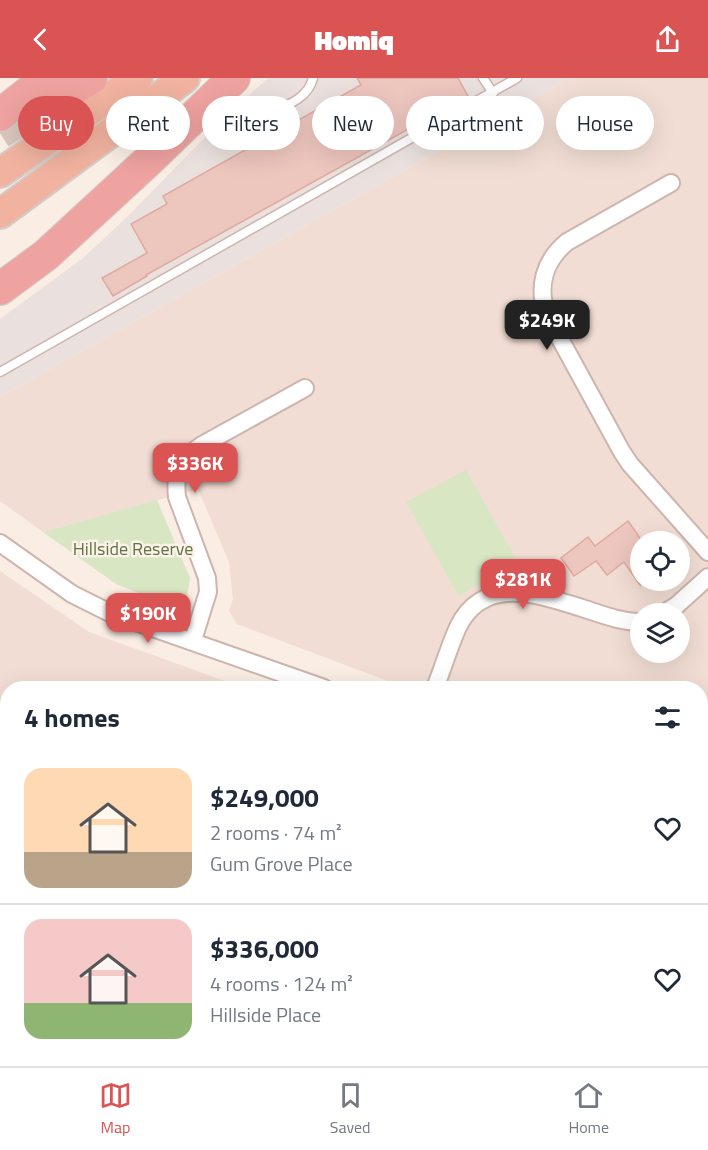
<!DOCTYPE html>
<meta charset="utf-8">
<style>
body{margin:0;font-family:"Titillium Web",sans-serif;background:#f6f6f7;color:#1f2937;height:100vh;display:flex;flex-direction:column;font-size:22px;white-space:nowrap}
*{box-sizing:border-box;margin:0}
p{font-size:20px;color:#747a83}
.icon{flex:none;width:33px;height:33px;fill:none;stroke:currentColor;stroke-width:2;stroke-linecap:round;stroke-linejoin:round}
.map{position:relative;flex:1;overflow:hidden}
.sheet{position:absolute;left:0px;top:603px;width:708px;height:386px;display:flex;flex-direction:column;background:#fff;border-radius:24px 24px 0 0;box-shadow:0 6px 24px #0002}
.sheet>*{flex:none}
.hud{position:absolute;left:18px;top:18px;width:672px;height:54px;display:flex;gap:12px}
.fabs{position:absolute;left:630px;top:453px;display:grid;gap:12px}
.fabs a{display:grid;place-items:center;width:60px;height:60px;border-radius:50%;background:#fff;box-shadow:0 6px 24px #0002;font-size:30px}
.price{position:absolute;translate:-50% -51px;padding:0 14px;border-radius:12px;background:#da5453;color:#fff;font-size:20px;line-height:39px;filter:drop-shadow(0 2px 3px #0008)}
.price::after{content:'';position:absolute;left:50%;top:36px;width:18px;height:14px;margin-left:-9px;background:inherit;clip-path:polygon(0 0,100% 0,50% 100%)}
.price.selected{background:#222;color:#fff}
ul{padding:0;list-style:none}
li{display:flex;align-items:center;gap:18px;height:150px;padding:0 24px}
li+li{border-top:2px solid #e0e1e3}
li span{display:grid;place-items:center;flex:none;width:168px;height:120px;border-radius:18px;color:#555}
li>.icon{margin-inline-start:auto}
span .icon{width:72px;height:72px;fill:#fffc;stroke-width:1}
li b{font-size:26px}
h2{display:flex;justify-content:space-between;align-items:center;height:72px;padding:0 24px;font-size:26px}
.chip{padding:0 21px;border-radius:27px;background:#fff;box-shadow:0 6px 24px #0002;font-size:21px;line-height:54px}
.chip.selected{background:#da5453;color:#fff}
header{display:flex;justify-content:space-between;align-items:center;height:78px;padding:0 24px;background:#da5453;color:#fff;font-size:27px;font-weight:800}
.dock{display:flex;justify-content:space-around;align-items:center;height:84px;border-top:2px solid #e0e1e3;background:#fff;font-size:16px;color:#747a83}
.dock a{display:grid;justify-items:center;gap:3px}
.dock .selected{color:#da5453}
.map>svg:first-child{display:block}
.residential{fill:#f1ddd3;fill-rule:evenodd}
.industrial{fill:#eae1de}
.green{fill:#d9e6c4}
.building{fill:#edc6be;stroke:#deaaa0;stroke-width:1.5}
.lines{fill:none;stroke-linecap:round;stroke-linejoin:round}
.motorway-tunnel{stroke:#d8c6be;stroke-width:32;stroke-dasharray:32 16;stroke-linecap:butt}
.service-casing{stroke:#cdb5ae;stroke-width:11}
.minor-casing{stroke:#cdb5ae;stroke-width:20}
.tertiary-casing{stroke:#cdb5ae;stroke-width:24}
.trunk-casing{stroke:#d4cbc9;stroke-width:32}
.motorway-casing{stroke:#d4cbc9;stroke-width:34}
.service{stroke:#fff;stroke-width:8}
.minor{stroke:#fff;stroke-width:16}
.tertiary{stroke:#fff;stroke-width:21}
.trunk{stroke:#f1b3a0;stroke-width:28}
.motorway{stroke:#efa3a0;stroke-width:32}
.labels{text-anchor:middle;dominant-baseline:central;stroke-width:5;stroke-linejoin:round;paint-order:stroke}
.park-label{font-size:18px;fill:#5e7545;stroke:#fdf1e9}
</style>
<header><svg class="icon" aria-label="back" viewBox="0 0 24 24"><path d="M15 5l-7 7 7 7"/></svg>Homiq<svg class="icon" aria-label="share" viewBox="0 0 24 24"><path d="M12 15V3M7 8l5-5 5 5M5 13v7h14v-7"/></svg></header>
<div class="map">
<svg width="708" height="988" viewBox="0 0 708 988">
<rect width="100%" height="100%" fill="#faede4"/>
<g class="residential">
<path d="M 570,0 L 708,0 L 708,909 L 700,896 L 700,610 L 406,610 L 237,546 L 229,533 L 233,521 L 229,484 L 198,411 L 43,454 L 0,423 L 0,319 ZM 640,464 L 680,464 L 680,502 L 640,502 ZM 640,536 L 680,536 L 680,574 L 640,574 Z"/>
<path d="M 0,493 L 89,554 L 244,610 L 8,610 L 7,779 L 0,776 Z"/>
<path d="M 0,842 L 7,845 L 8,981 L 450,981 L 464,988 L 0,988 Z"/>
<path d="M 569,981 L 690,981 L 694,988 L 581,988 Z"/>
</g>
<path class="industrial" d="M 268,0 L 570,0 L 0,319 L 0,241 L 83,180 L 127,139 L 226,38 Z"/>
<g class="green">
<path d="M 466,392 L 524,495 C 497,497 480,501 459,519 L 406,424 Z"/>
<path d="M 157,422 L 190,500 L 187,519 L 174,529 L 116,506 L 43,454 Z"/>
</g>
<g class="building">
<path d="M 357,0 L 458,0 L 468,18 L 146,197 L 147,198 L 113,218 L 102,200 L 147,175 L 131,146 L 167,126 L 163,118 L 361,7 Z"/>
<path d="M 628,443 L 640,460 L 640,507 L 624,484 L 607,497 L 596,483 L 574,498 L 561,480 L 588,459 L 595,468 Z"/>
</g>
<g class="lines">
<path class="motorway-tunnel" d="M 0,55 L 49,24"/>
<defs>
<g id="service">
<path d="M 483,0 L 493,15"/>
<path d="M 223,19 C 236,22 264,31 274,30 C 291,28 309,17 313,0"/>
<path d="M 0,294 L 517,0"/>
</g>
<g id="minor">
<path d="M 671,105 L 567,164 C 544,183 537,209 547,237 L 622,374 L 630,386 L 708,474"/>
<path d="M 0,465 L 72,516 L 110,535 L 324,610"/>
<path d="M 663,536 L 677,527 L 708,499"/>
<path d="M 193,562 L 208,514 L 207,500 L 177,419 C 174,392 181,381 202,367 L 305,310"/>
<path d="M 435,610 C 443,590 449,569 458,549 C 484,496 540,517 582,530 C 601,536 620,544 640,544"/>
<path d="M 700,951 L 708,964"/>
</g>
<g id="tertiary">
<path d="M 0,811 L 8,814"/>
<path d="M 510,981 L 521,988"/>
</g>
<g id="trunk">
<path d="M 0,95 L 138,0"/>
<path d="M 0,136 L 185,0"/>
</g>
<g id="motorway">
<path d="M 49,24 L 91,0"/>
<path d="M 0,37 L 47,0"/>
<path d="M 0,211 L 46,177 L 148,83 L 234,0"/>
</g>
</defs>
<use href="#service" class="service-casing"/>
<use href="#minor" class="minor-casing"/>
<use href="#tertiary" class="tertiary-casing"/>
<use href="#trunk" class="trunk-casing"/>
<use href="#motorway" class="motorway-casing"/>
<use href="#service" class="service"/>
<use href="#minor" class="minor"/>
<use href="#tertiary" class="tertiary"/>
<use href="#trunk" class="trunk"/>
<use href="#motorway" class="motorway"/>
</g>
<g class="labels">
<g class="park-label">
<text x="133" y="470">Hillside Reserve</text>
</g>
</g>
</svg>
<div class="fabs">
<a><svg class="icon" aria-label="locate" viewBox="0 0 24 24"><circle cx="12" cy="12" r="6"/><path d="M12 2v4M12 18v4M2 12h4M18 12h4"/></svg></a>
<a><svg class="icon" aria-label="layers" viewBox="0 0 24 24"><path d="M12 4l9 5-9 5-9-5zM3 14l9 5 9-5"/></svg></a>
</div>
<b class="price selected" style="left:547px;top:273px">$249K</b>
<b class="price" style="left:195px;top:416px">$336K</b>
<b class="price" style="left:523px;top:532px">$281K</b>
<b class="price" style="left:148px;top:566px">$190K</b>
<div class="hud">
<a class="chip selected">Buy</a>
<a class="chip">Rent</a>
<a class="chip">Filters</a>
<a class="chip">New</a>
<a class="chip">Apartment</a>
<a class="chip">House</a>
</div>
<section class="sheet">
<h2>4 homes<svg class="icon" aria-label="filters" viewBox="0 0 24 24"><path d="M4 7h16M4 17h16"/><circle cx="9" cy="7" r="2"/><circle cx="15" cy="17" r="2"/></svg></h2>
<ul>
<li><span style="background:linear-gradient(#ffd9b3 70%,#b9a48a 0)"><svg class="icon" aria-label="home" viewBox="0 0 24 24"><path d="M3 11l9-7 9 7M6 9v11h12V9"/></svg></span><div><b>$249,000</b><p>2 rooms · 74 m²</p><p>Gum Grove Place</p></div><svg class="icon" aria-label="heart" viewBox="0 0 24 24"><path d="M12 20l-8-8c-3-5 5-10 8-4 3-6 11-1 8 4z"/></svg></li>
<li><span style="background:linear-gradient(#f6c9c9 70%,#8fb573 0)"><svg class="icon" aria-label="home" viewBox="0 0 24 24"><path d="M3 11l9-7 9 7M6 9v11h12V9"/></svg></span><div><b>$336,000</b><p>4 rooms · 124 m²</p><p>Hillside Place</p></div><svg class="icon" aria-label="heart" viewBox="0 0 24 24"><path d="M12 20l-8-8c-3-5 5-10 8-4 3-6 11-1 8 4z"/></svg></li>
</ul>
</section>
</div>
<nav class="dock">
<a class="selected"><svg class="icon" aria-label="map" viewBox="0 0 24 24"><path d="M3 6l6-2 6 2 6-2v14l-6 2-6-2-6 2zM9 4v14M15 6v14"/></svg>Map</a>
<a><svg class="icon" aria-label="saved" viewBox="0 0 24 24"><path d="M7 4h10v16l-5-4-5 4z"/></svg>Saved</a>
<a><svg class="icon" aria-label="home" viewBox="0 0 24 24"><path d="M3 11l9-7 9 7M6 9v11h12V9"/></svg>Home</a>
</nav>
